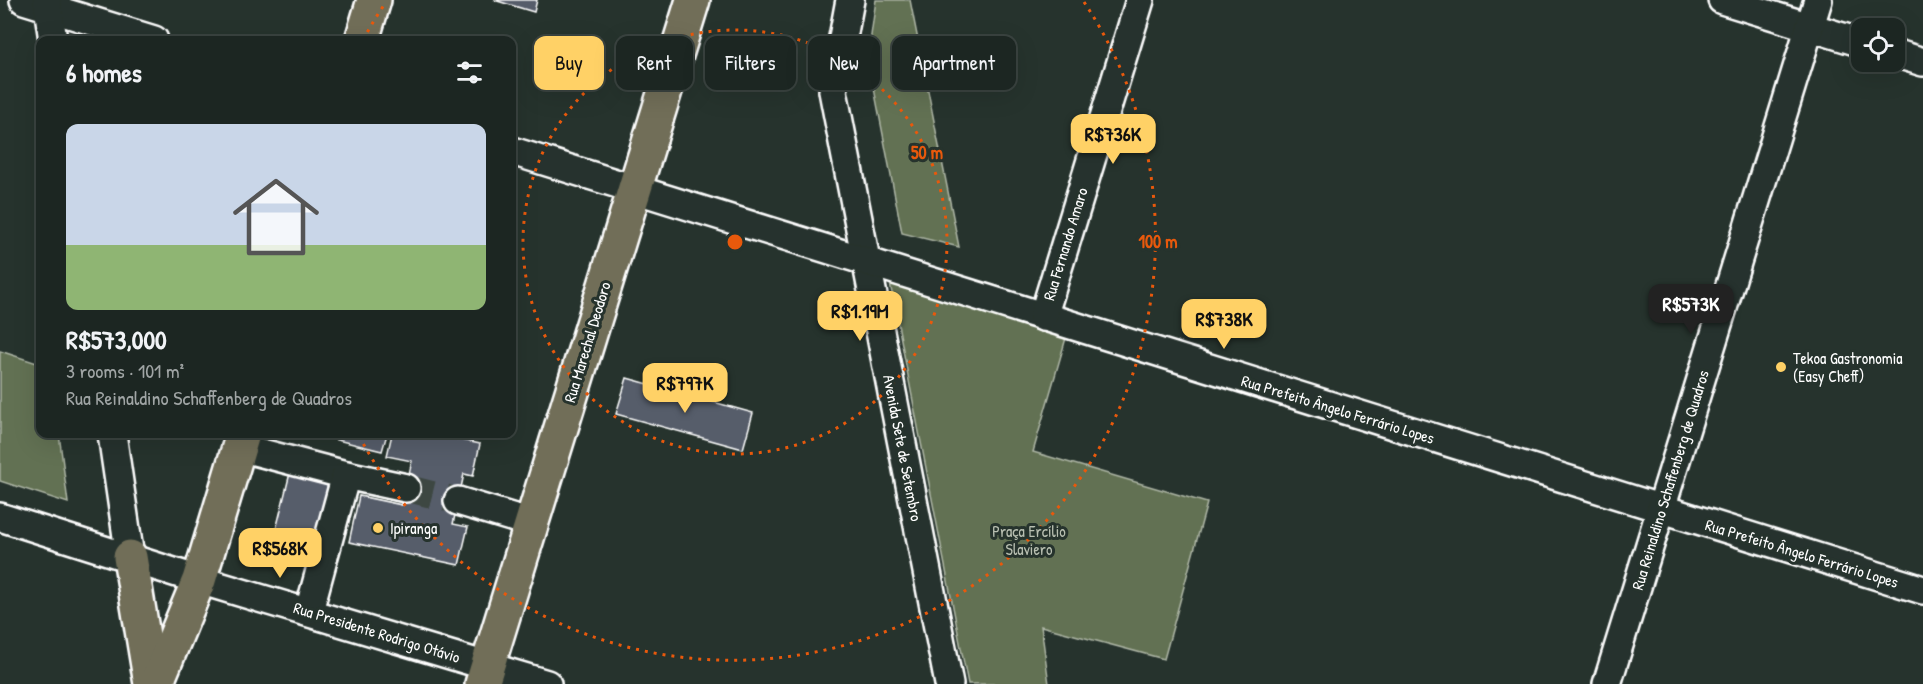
<!DOCTYPE html>
<meta charset="utf-8">
<style>
body{margin:0;font-family:"Patrick Hand",sans-serif;background:#252e2a;color:#f1f3f6;height:100vh;display:flex;flex-direction:column;font-size:22px;white-space:nowrap}
*{box-sizing:border-box;margin:0}
p{font-size:20px;color:#a0a5a5}
.icon{flex:none;width:33px;height:33px;fill:none;stroke:currentColor;stroke-width:2;stroke-linecap:round;stroke-linejoin:round}
.map{position:relative;flex:1;overflow:hidden}
.panel{position:absolute;left:36px;top:36px;width:480px;height:402px;display:flex;flex-direction:column;background:#1c2622;border-radius:12px;box-shadow:0 6px 24px #0002,0 0 0 2px #3a4340}
.panel>*{flex:none}
.top-card{position:absolute;left:534px;top:36px;width:570px;height:54px;display:flex;gap:12px}
.tools{position:absolute;left:1851px;top:18px;display:grid;gap:12px}
.tools a{display:grid;place-items:center;width:54px;height:54px;border-radius:12px;background:#1c2622;box-shadow:0 6px 24px #0002,0 0 0 2px #3a4340;font-size:30px}
.price{position:absolute;translate:-50% -51px;padding:0 14px;border-radius:12px;background:#ffd166;color:#111;font-size:20px;line-height:39px;filter:drop-shadow(0 2px 3px #0008)}
.price::after{content:'';position:absolute;left:50%;top:36px;width:18px;height:14px;margin-left:-9px;background:inherit;clip-path:polygon(0 0,100% 0,50% 100%)}
.price.active{background:#222;color:#fff}
ul{padding:0;list-style:none}
li{display:grid;align-content:center;gap:12px;height:318px;padding:0 30px}
li+li{border-top:2px solid #3a4340}
li span{display:grid;place-items:center;height:186px;border-radius:12px;color:#555}
li>.icon{margin-inline-start:auto}
span .icon{width:108px;height:108px;fill:#fffc;stroke-width:1}
li b{font-size:26px}
h2{display:flex;justify-content:space-between;align-items:center;height:72px;padding:0 30px;font-size:26px}
.pill{padding:0 21px;border-radius:12px;background:#1c2622;box-shadow:0 6px 24px #0002,0 0 0 2px #3a4340;font-size:21px;line-height:54px}
.pill.active{background:#ffd166;color:#111}
.map>svg:first-child{display:block}
.green{fill:#627152;stroke:#b0b8a8;stroke-width:1.5}
.building{fill:#565d6a;stroke:#fff;stroke-width:1.5}
.lines{fill:none;stroke-linecap:round;stroke-linejoin:round}
.minor-tunnel{stroke:#3c4742;stroke-width:27;stroke-dasharray:27 14;stroke-linecap:butt}
.minor-casing{stroke:#fff;stroke-width:32}
.major-casing{stroke:#fff;stroke-width:38}
.minor{stroke:#26332d;stroke-width:27}
.major{stroke:#716e59;stroke-width:33}
.ring{fill:none;stroke:#e8590c;stroke-width:3;stroke-dasharray:3 6}
.poi-dot{fill:#ffd166;stroke:#26332d;stroke-width:2}
.labels{text-anchor:middle;dominant-baseline:central;stroke-width:6;stroke-linejoin:round;paint-order:stroke}
.street-label{font-size:16px;fill:#fff;stroke:#26332d}
.poi-label{font-size:16px;fill:#fff;stroke:#26332d;text-anchor:start}
.park-label{font-size:16px;fill:#b8bfb1;stroke:#26332d}
.centre{fill:#e8590c;stroke:#26332d;stroke-width:3}
.ring-label{font-size:18px;text-anchor:middle;font-weight:bold;fill:#e8590c;stroke:#26332d;stroke-width:6;stroke-linejoin:round;paint-order:stroke}
</style>
<div class="map">
<svg width="1923" height="684" viewBox="0 0 1923 684">
<rect width="100%" height="100%" fill="#26332d"/>
<filter id="ink" filterUnits="userSpaceOnUse"><feTurbulence type="fractalNoise" baseFrequency=".0167" numOctaves="2"/><feDisplacementMap in="SourceGraphic" scale="12" xChannelSelector="R" yChannelSelector="G"/><feConvolveMatrix kernelMatrix="1 2 1 2 8 2 1 2 1" color-interpolation-filters="sRGB"/></filter>
<g filter="url(#ink)">
<g class="green">
<path d="M 876,0 L 910,0 L 959,247 L 902,233 L 868,57 Z"/>
<path d="M 890,283 L 1066,338 L 1033,452 L 1207,503 L 1164,659 L 1041,626 L 1049,684 L 968,684 Z"/>
<path d="M 0,351 L 40,364 L 40,434 L 59,434 L 68,503 L 0,481 Z"/>
</g>
<g class="building">
<path d="M 494,0 L 537,0 L 534,12 Z"/>
<path d="M 627,378 L 753,413 L 743,449 L 616,414 Z"/>
<path d="M 313,434 L 387,434 L 382,451 Z"/>
<path d="M 392,434 L 432,434 L 480,444 L 473,476 L 464,474 L 453,524 L 468,527 L 459,565 L 349,542 L 359,496 L 402,505 L 412,461 L 387,456 Z"/>
<path d="M 290,473 L 329,483 L 313,552 L 273,542 Z"/>
</g>
<g class="lines">
<path class="minor-tunnel" d="M 406,488 L 458,501"/>
<defs>
<g id="minor">
<path d="M 24,0 L 154,40"/>
<path d="M 47,0 L 53,40"/>
<path d="M 850,0 L 833,91 L 949,684"/>
<path d="M 1722,0 L 1862,43"/>
<path d="M 1894,53 L 1923,62"/>
<path d="M 512,151 L 1923,590"/>
<path d="M 1043,317 L 1140,0"/>
<path d="M 112,434 L 130,557"/>
<path d="M 239,447 L 346,475"/>
<path d="M 458,501 L 531,523"/>
<path d="M 0,517 L 199,580 L 547,684"/>
<path d="M 309,611 L 346,475 L 406,488"/>
<path d="M 1607,684 L 1818,0"/>
</g>
<g id="major">
<path d="M 362,40 L 374,0"/>
<path d="M 130,557 L 151,684"/>
<path d="M 156,684 L 199,580 L 243,434"/>
<path d="M 482,684 L 693,0"/>
</g>
</defs>
<use href="#minor" class="minor-casing"/>
<use href="#major" class="major-casing"/>
<use href="#minor" class="minor"/>
<use href="#major" class="major"/>
</g>
</g>
<g class="ring">
<circle cx="735" cy="242" r="212"/>
<path d="M363 40A423 423 0 0 1 386 2M1084 2A423 423 0 1 1 358 434"/>
</g>
<g class="poi-dot">
<circle cx="1781" cy="367" r="6"/>
<circle cx="378" cy="528" r="6"/>
</g>
<g class="labels">
<g class="street-label">
<text transform="translate(1065 244) rotate(-73)">Rua Fernando Amaro</text>
<text transform="translate(587 342) rotate(-73)">Rua Marechal Deodoro</text>
<text transform="translate(1338 409) rotate(17)">Rua Prefeito Ângelo Ferrário Lopes</text>
<text transform="translate(903 448) rotate(79)">Avenida Sete de Setembro</text>
<text transform="translate(1670 480) rotate(-73)">Rua Reinaldino Schaffenberg de Quadros</text>
<text transform="translate(1802 553) rotate(17)">Rua Prefeito Ângelo Ferrário Lopes</text>
<text transform="translate(377 632) rotate(17)">Rua Presidente Rodrigo Otávio</text>
</g>
<g class="poi-label">
<text x="1793" y="358">Tekoa Gastronomia<tspan x="1793" dy="18">(Easy Cheff)</tspan></text>
<text x="390" y="528">Ipiranga</text>
</g>
<g class="park-label">
<text x="1029" y="531">Praça Ercílio<tspan x="1029" dy="18">Slaviero</tspan></text>
</g>
</g>
<circle cx="735" cy="242" r="9" class="centre"/>
<g class="ring-label">
<text x="927" y="159">50 m</text>
<text x="1158" y="248">100 m</text>
</g>
</svg>
<div class="tools">
<a><svg class="icon" aria-label="locate" viewBox="0 0 24 24"><circle cx="12" cy="12" r="6"/><path d="M12 2v4M12 18v4M2 12h4M18 12h4"/></svg></a>
</div>
<b class="price" style="left:1113px;top:165px">R$736K</b>
<b class="price active" style="left:1691px;top:335px">R$573K</b>
<b class="price" style="left:860px;top:342px">R$1.19M</b>
<b class="price" style="left:1224px;top:350px">R$738K</b>
<b class="price" style="left:685px;top:414px">R$797K</b>
<b class="price" style="left:280px;top:579px">R$568K</b>
<div class="top-card">
<a class="pill active">Buy</a>
<a class="pill">Rent</a>
<a class="pill">Filters</a>
<a class="pill">New</a>
<a class="pill">Apartment</a>
</div>
<section class="panel">
<h2>6 homes<svg class="icon" aria-label="filters" viewBox="0 0 24 24"><path d="M4 7h16M4 17h16"/><circle cx="9" cy="7" r="2"/><circle cx="15" cy="17" r="2"/></svg></h2>
<ul>
<li><span style="background:linear-gradient(#c9d6e8 65%,#8fb573 0)"><svg class="icon" aria-label="home" viewBox="0 0 24 24"><path d="M3 11l9-7 9 7M6 9v11h12V9"/></svg></span><div><b>R$573,000</b><p>3 rooms · 101 m²</p><p>Rua Reinaldino Schaffenberg de Quadros</p></div></li>
</ul>
</section>
</div>
